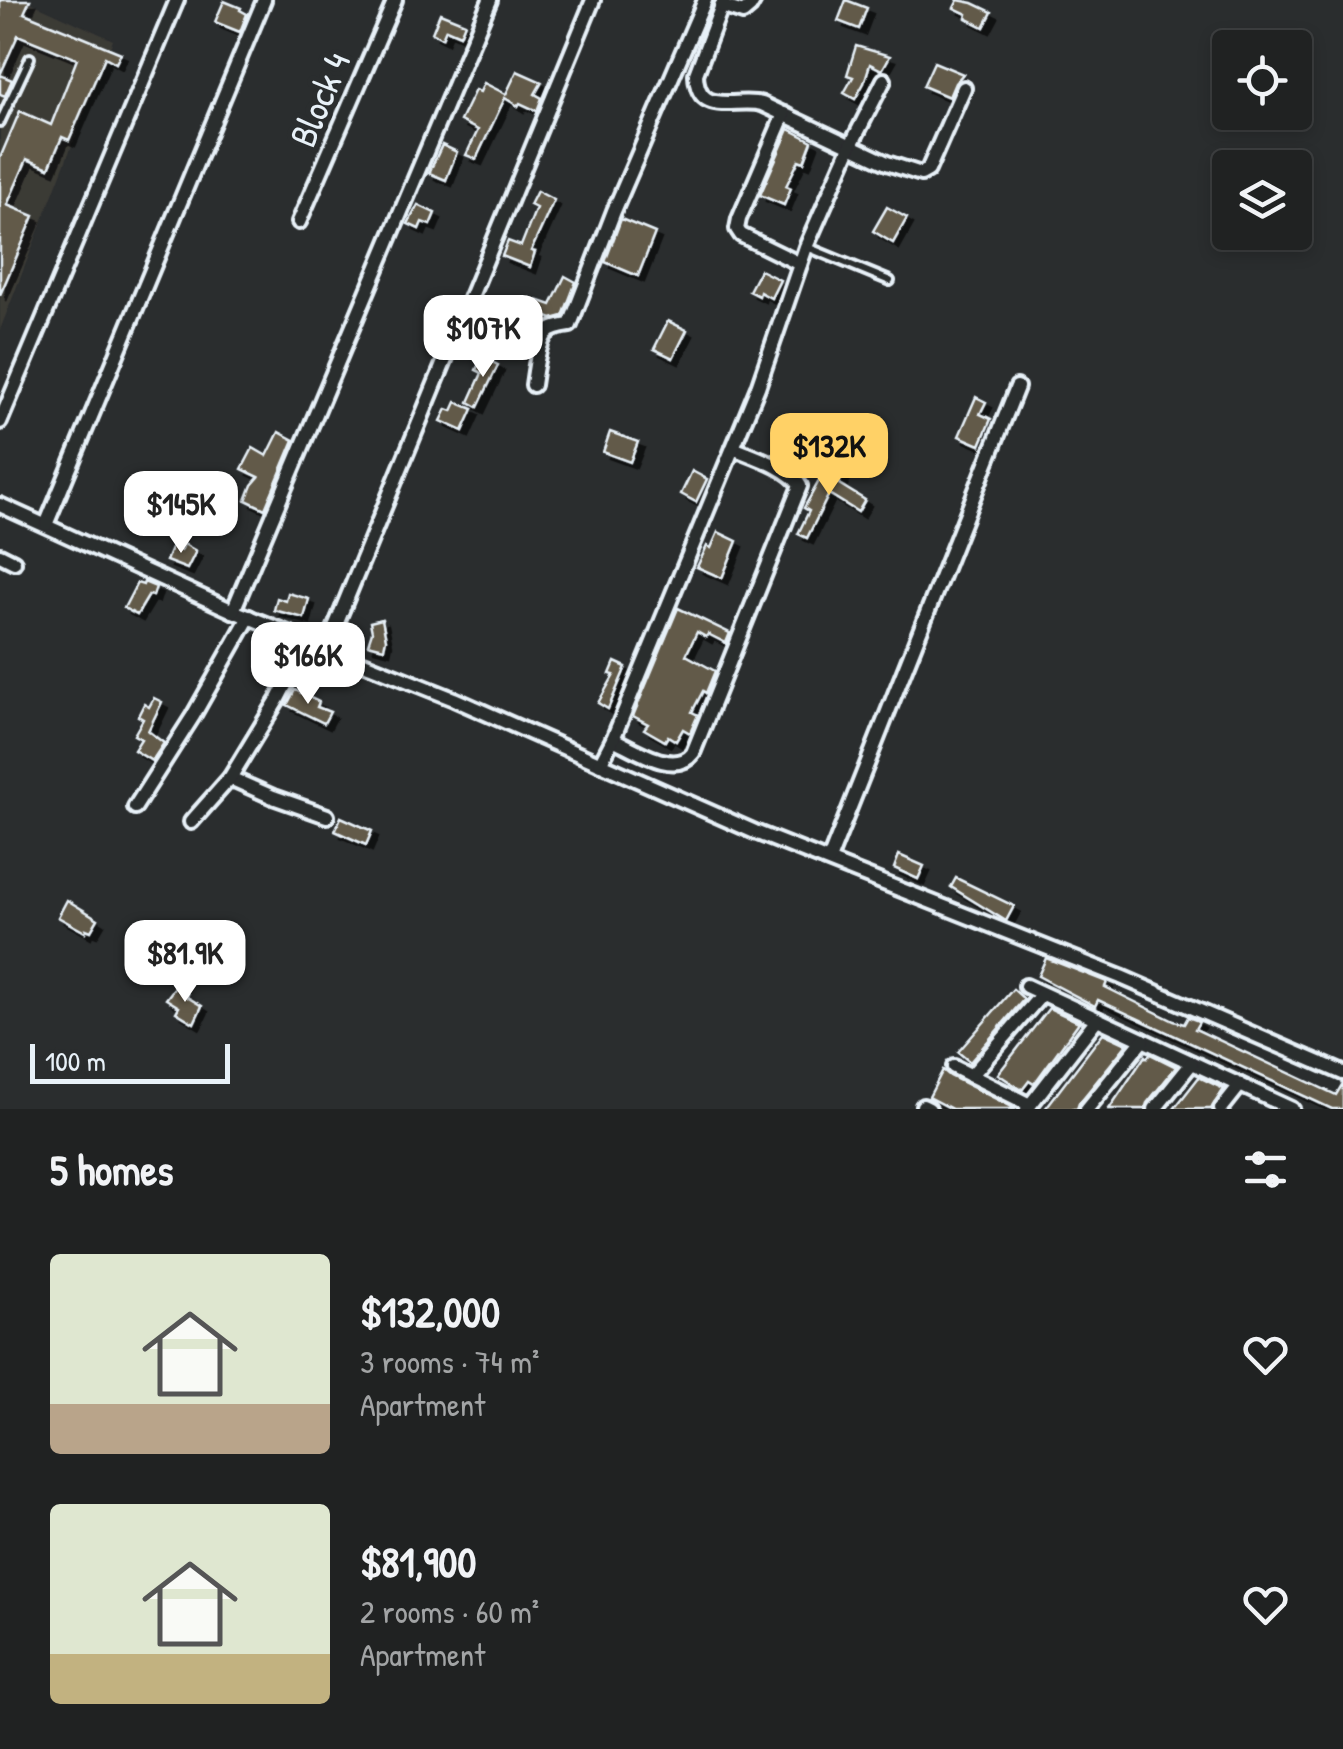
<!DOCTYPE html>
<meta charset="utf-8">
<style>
body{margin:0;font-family:"Patrick Hand",sans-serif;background:#282a2a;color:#f1f3f6;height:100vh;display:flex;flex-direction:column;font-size:38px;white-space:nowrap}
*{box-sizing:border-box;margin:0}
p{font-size:32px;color:#a2a4a5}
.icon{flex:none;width:55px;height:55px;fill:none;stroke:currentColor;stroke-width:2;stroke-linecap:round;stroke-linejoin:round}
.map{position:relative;height:1109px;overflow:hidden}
.drawer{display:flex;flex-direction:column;background:#202222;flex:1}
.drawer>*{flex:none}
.controls{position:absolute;left:1212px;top:30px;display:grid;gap:20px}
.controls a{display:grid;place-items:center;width:100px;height:100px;border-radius:10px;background:#202222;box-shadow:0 5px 15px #0003,0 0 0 2px #3d3f40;font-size:50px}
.scale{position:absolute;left:30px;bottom:25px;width:200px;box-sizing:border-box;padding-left:10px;border:5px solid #e8f1f8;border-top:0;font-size:28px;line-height:35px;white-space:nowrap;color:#e8f1f8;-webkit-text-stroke:8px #2a2d2e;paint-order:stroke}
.price{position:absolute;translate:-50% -85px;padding:0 22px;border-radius:20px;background:#fff;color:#222;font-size:32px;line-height:65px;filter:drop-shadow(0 2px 5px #0008)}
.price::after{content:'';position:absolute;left:50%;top:60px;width:30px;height:22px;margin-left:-15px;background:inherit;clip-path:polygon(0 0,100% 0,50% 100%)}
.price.active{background:#ffd166;color:#111}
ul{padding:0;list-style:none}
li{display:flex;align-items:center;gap:30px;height:250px;padding:0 50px}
li span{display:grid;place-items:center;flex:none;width:280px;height:200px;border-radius:10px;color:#555}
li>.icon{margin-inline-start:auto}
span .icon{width:120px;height:120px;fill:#fffc;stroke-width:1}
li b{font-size:42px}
h2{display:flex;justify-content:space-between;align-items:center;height:120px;padding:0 50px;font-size:42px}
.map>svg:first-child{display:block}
.built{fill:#3b3a36}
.building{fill:#625a4a;stroke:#e8f1f8;stroke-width:2.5;filter:url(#shadow)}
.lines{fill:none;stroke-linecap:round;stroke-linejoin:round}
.service-casing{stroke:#e8f1f8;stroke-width:14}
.minor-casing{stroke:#e8f1f8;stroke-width:20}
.service{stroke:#2a2d2e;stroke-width:6}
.minor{stroke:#2a2d2e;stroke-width:12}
.labels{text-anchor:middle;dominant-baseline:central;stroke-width:10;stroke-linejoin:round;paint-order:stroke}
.street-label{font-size:38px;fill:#e8f1f8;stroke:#2a2d2e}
</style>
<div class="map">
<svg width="1343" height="1109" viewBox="0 0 1343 1109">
<defs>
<filter id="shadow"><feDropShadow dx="6" dy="6" stdDeviation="0" flood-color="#0009"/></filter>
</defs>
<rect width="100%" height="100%" fill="#2a2d2e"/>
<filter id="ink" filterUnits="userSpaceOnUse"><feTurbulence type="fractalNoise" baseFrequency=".01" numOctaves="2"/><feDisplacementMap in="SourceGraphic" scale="20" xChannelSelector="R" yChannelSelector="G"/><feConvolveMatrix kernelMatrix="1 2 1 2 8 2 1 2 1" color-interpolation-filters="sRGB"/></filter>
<g filter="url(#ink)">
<path class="built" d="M 0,0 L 26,0 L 113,40 L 0,330 Z"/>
<g class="building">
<path d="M 0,0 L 30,0 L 24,13 L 121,53 L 116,63 L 105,57 L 69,140 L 62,137 L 49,168 L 27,159 L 7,205 L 34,216 L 0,295 L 0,158 L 20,111 L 51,125 L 77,59 L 18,35 L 0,75 L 12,80 L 5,96 L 0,94 Z"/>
<path d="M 846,0 L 867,8 L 859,29 L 838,21 Z"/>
<path d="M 958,0 L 973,3 L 992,12 L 984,27 L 966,18 L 967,14 L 954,8 Z"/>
<path d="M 224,1 L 241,8 L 240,10 L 247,14 L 240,32 L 215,22 Z"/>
<path d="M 440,13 L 465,23 L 460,35 L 446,29 L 442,38 L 432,33 Z"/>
<path d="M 856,46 L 890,56 L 882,70 L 870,64 L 864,83 L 855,99 L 844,93 L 853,77 L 847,75 Z"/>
<path d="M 934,62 L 963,74 L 955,83 L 949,97 L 923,86 Z"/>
<path d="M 517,71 L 542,82 L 535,94 L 542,98 L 537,111 L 520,103 L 518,106 L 505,98 L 476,159 L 466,155 L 478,130 L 460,121 L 475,90 L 480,92 L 484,83 L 506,94 Z"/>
<path d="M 789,129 L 812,141 L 804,162 L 799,160 L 786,186 L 791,188 L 784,205 L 760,195 Z"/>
<path d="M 442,145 L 457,152 L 446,180 L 429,173 Z"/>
<path d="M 537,191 L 554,200 L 531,251 L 535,252 L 530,267 L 502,256 L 508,241 L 521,246 L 536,208 L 530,205 Z"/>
<path d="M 418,205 L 435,213 L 430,225 L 422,222 L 419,229 L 408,224 Z"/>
<path d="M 887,207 L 907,218 L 893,243 L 873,231 Z"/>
<path d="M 621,219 L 655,233 L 638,276 L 605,262 Z"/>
<path d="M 760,270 L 780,280 L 771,298 L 760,292 L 759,296 L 749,291 Z"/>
<path d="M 565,276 L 576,282 L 563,316 L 552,319 L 541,314 L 525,356 L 511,350 L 531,298 L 551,305 Z"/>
<path d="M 668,321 L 687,330 L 673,358 L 654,349 Z"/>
<path d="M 482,357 L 498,365 L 478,407 L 469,402 L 482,373 L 476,370 Z"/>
<path d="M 976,397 L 986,402 L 980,414 L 991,419 L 980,445 L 959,436 Z"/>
<path d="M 456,402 L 473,409 L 463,431 L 441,421 L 447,409 L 452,411 Z"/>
<path d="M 279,432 L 294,440 L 265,509 L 246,500 L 252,485 L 259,477 L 242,469 L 253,448 L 267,456 Z"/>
<path d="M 610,432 L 638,442 L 630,462 L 603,452 Z"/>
<path d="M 834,464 L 846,469 L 839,484 L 865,500 L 858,512 L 829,494 L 807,538 L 798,534 L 809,511 L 804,508 L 819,481 L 825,484 Z"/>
<path d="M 692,471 L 707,479 L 696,502 L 681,494 Z"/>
<path d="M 718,532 L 737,541 L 722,578 L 697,567 L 707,546 L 711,548 Z"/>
<path d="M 184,544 L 196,551 L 187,569 L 166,561 L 172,546 L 181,551 Z"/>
<path d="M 144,582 L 156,587 L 153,596 L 149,595 L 137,615 L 124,608 L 137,583 L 143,585 Z"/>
<path d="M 288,593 L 309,599 L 304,618 L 274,610 L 277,598 L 286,601 Z"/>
<path d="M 678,608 L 730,633 L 726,643 L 708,634 L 706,637 L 697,632 L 686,655 L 715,671 L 706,693 L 703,691 L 692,712 L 698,715 L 690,733 L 683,729 L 676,741 L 668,736 L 665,741 L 644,729 L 648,724 L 633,716 Z"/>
<path d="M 382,619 L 386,639 L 384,648 L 368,644 L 372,632 L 370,622 Z"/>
<path d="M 615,662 L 626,667 L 608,709 L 598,703 L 614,675 L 610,674 Z"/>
<path d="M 295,690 L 319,702 L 317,707 L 330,712 L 324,723 L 287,705 Z"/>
<path d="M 154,698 L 162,702 L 148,731 L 164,743 L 152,761 L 134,750 L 141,739 L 134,735 L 143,719 L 138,716 L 144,704 L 149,707 Z"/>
<path d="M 341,817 L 372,831 L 366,845 L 335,831 Z"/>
<path d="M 899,855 L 924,866 L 918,879 L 894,868 Z"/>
<path d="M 956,878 L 1014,906 L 1006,921 L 951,887 Z"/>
<path d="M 67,900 L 98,919 L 91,931 L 86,929 L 85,932 L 58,917 Z"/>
<path d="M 1046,958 L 1107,982 L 1105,987 L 1174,1021 L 1184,1024 L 1188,1017 L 1196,1020 L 1199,1022 L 1195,1029 L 1336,1095 L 1343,1083 L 1343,1109 L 1332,1109 L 1098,1000 L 1095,1006 L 1038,976 Z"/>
<path d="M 175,987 L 188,994 L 187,997 L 202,1006 L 194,1023 L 176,1012 L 179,1007 L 166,999 Z"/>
<path d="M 1013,989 L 1024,999 L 970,1062 L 958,1052 Z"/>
<path d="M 1049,1008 L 1079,1022 L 1034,1084 L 1029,1081 L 1022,1090 L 998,1074 Z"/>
<path d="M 1103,1033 L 1127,1044 L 1079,1103 L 1077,1109 L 1045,1109 Z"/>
<path d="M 1150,1054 L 1176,1067 L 1147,1103 L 1145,1109 L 1109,1109 L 1145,1056 L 1147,1058 Z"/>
<path d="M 943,1070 L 950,1076 L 1016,1109 L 952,1109 L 929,1097 Z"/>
<path d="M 1199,1077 L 1224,1089 L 1211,1109 L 1174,1109 Z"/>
</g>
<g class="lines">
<defs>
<g id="service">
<path d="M 0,122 L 30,58"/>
<path d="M 807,247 L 890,281"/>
</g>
<g id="minor">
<path d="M 724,0 L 696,74 C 697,118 737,97 762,104 L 887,163 L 921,174 L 928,170 L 964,88"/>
<path d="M 721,6 L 743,13 L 750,7 L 754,0"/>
<path d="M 784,114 L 739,219 L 737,229 L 741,235 L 800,264"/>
<path d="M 299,222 L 395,0"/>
<path d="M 533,385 C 535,372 538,344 546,334 C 551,328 562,326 570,325 L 614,211 L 705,0"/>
<path d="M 0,422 L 177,0"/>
<path d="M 0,505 L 233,611 L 454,699 L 755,832 L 1121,977 L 1343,1073"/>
<path d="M 46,525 L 264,0"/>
<path d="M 0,555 L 14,562"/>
<path d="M 233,611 L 490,0"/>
<path d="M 326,649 L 593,0"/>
<path d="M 613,739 C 635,749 675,777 693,753 L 800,486 C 791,468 752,456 733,448"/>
<path d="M 600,764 L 613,739 L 758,387 L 806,247 L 850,147 L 884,80"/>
<path d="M 230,778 L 273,797 L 327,816"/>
<path d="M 135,807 L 193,716 L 249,617"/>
<path d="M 191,822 L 230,778 L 278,699 L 308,641"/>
<path d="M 829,860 L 1017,387"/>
<path d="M 1026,986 L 1292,1109"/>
<path d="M 954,1067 L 1030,1105"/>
<path d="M 971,1076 L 1042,994"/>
<path d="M 923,1106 L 929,1109"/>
<path d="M 1027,1109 L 1097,1019"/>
<path d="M 1087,1109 L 1143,1040"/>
<path d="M 1155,1109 L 1192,1063"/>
<path d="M 1221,1109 L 1240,1085"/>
</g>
</defs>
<use href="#service" class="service-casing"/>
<use href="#minor" class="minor-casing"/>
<use href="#service" class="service"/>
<use href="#minor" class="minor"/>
</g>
</g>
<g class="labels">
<g class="street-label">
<text transform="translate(319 99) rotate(-67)">Block 4</text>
</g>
</g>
</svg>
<div class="controls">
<a><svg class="icon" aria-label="locate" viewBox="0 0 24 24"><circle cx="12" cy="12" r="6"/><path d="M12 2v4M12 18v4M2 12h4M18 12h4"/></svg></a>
<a><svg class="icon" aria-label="layers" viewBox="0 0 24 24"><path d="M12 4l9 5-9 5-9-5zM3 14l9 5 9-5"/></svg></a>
</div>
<div class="scale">100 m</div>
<b class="price" style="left:483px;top:380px">$107K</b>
<b class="price active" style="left:829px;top:498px">$132K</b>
<b class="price" style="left:181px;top:556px">$145K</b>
<b class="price" style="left:308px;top:707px">$166K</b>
<b class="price" style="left:185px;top:1005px">$81.9K</b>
</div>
<section class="drawer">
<h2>5 homes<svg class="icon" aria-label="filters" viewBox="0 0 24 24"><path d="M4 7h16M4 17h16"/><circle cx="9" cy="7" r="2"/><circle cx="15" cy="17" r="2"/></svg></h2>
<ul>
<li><span style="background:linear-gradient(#dfe7d0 75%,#b9a48a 0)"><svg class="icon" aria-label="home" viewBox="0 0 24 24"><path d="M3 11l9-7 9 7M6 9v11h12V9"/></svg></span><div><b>$132,000</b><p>3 rooms · 74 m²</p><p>Apartment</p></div><svg class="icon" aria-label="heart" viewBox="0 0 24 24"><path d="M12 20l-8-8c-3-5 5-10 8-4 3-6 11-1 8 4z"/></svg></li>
<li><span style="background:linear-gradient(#dfe7d0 75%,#c2b280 0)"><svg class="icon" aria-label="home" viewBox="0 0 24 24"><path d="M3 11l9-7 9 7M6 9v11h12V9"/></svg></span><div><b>$81,900</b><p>2 rooms · 60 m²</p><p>Apartment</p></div><svg class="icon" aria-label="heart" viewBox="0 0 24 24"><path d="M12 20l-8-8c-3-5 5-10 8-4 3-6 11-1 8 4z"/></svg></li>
</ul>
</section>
